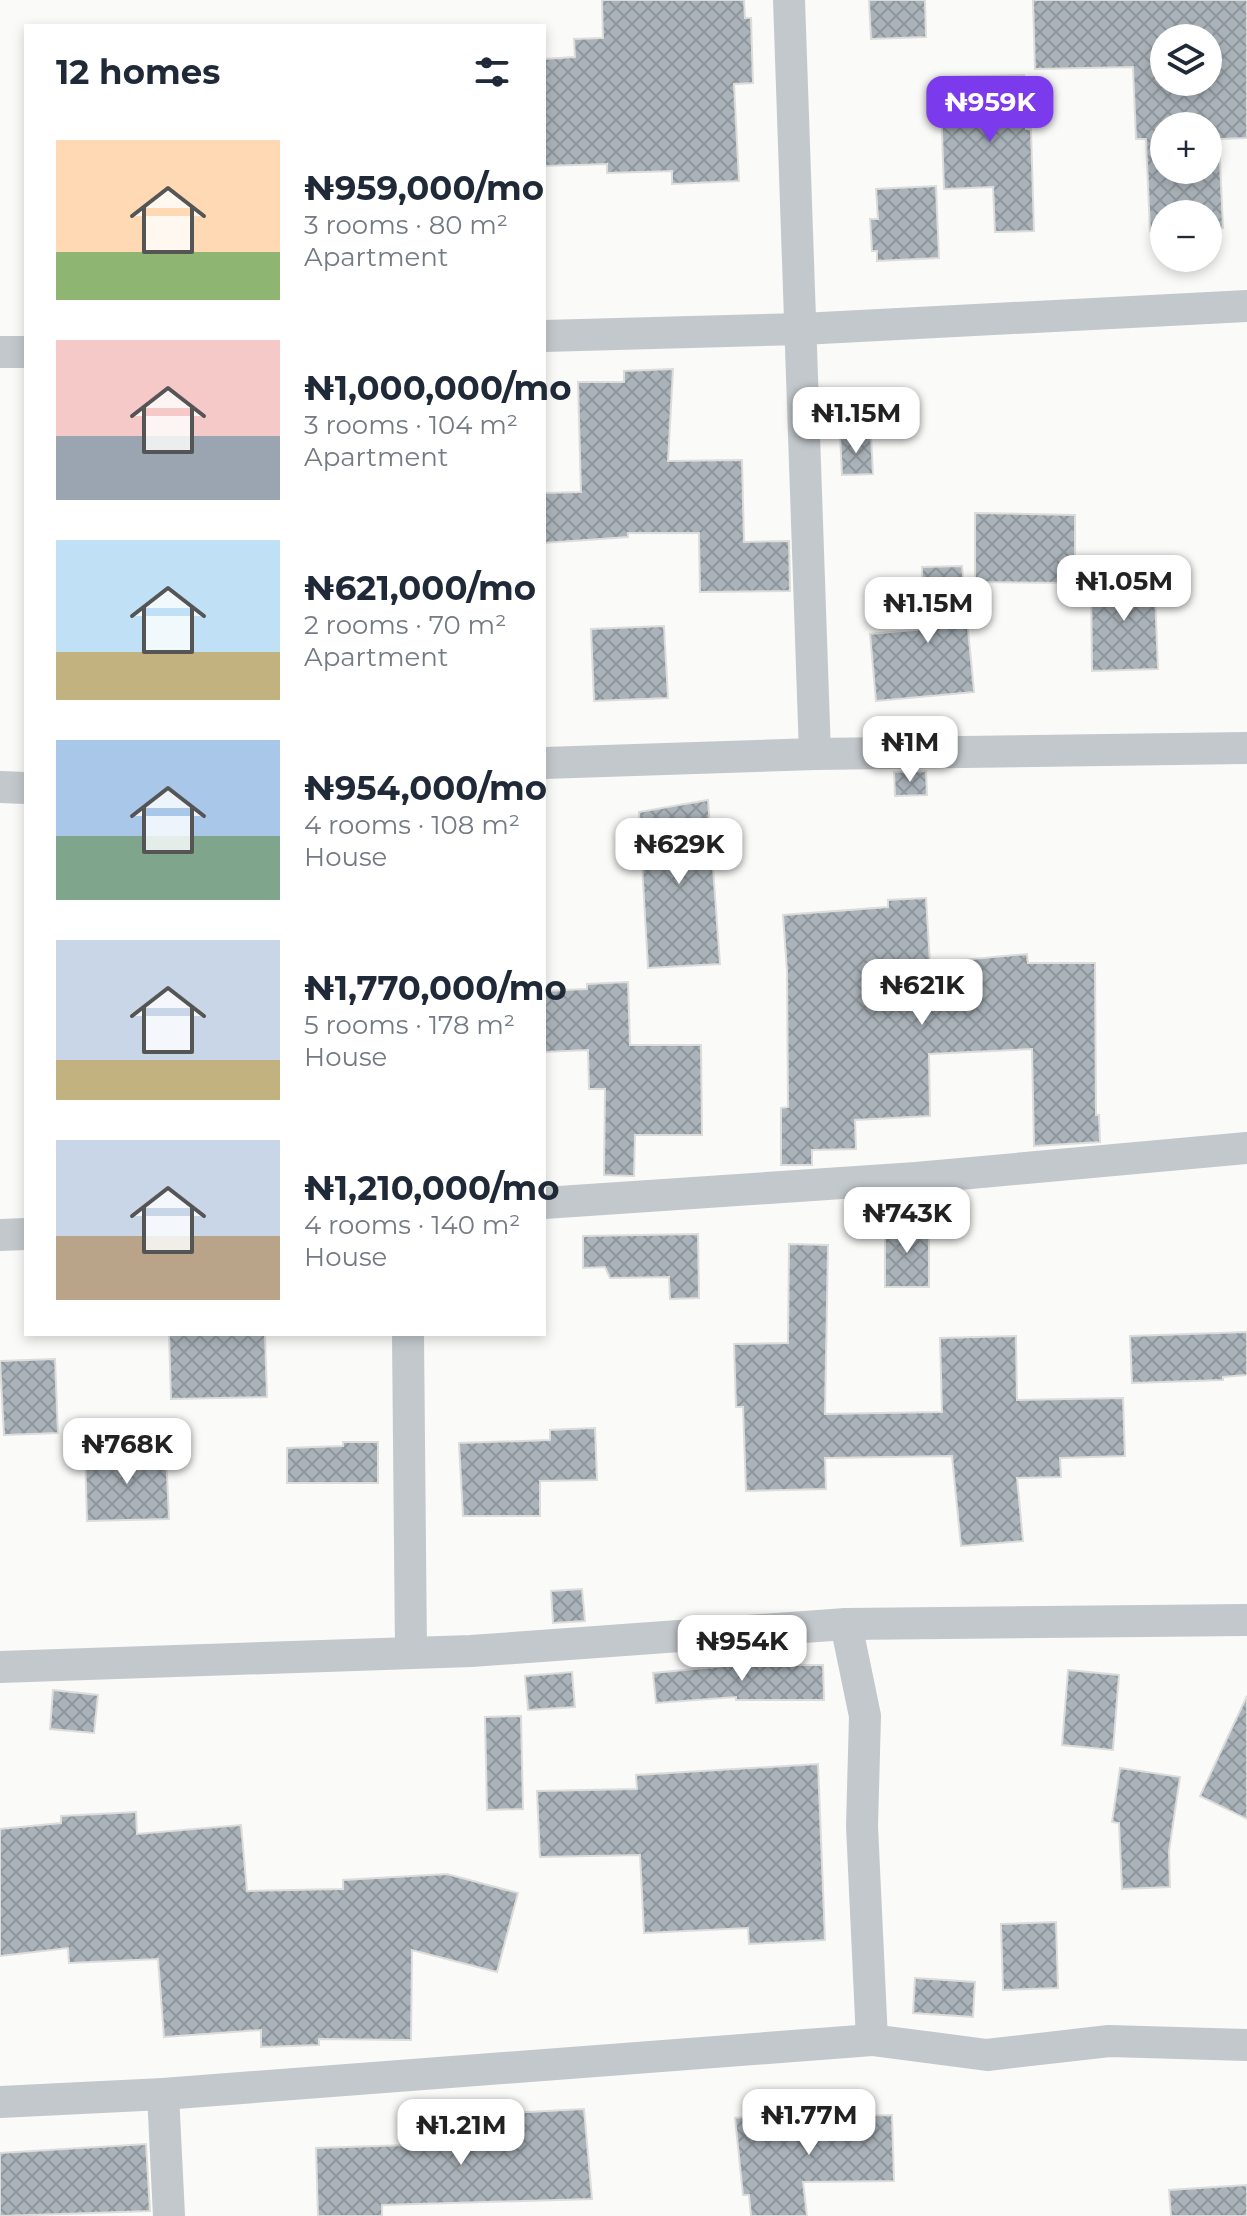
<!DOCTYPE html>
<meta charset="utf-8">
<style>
body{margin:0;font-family:Montserrat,sans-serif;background:#f6f6f7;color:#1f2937;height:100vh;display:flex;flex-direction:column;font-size:30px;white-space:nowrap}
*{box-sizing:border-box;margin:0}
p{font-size:26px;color:#747a83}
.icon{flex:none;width:44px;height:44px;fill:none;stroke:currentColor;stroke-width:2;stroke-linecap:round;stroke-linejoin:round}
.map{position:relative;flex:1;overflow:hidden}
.side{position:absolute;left:24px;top:24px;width:522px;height:1312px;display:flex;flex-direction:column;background:#fff;border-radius:0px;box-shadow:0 4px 12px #0003}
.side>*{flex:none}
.tools{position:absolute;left:1150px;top:24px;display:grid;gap:16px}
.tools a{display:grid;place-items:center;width:72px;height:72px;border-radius:50%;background:#fff;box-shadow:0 4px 12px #0003;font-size:40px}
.price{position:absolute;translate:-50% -68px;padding:0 18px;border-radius:16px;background:#fff;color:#222;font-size:26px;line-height:52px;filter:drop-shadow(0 2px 4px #0008)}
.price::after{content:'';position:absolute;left:50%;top:48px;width:24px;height:18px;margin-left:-12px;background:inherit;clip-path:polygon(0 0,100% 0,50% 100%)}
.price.current{background:#7c3aed;color:#fff}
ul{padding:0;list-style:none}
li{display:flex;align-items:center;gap:24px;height:200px;padding:0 32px}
li span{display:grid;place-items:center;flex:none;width:224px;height:160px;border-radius:0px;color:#555}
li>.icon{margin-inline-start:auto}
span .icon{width:96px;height:96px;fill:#fffc;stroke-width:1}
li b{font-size:34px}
h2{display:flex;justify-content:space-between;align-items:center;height:96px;padding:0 32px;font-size:34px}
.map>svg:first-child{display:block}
.building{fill:url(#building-cross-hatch);stroke:#dcdcda;stroke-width:2;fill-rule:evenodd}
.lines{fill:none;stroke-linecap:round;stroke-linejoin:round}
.minor{stroke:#c3c8cc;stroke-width:32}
</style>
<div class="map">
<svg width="1247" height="2216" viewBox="0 0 1247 2216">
<defs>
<pattern id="building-cross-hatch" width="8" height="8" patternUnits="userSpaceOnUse" patternTransform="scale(2)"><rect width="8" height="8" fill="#aab3b9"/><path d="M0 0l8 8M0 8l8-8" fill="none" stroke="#8e969c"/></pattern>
</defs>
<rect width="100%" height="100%" fill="#fafaf8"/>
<g class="building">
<path d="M 602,0 L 744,0 L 745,18 L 751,18 L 753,83 L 734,84 L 739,181 L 672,184 L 672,171 L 607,173 L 607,164 L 544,166 L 544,59 L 575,57 L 574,39 L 603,38 Z"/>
<path d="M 869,0 L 925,0 L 926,37 L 871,39 Z"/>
<path d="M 1033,0 L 1247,0 L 1247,138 L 1219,139 L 1223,228 L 1208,229 L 1208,214 L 1164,214 L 1164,230 L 1150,231 L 1146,139 L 1136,139 L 1133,67 L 1035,69 ZM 1164,38 L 1208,38 L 1208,82 L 1164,82 ZM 1164,126 L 1208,126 L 1208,170 L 1164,170 Z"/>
<path d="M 1024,75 L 1026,129 L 1031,129 L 1034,231 L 995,232 L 993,187 L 944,189 L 940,77 Z"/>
<path d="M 936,186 L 939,258 L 877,261 L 877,251 L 872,251 L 870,219 L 878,219 L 876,189 Z"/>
<path d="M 673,369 L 668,461 L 742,460 L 744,542 L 789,541 L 790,591 L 700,592 L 699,533 L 628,533 L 628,537 L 544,543 L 544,493 L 581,492 L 578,382 L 624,382 L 624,371 Z"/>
<path d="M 840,435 L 871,435 L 873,474 L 842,475 Z"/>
<path d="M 975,513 L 1075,515 L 1075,583 L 975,582 Z"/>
<path d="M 962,566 L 974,692 L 876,701 L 870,634 L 923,629 L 922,567 Z"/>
<path d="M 1154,570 L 1158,669 L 1092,671 L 1091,579 Z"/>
<path d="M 664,626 L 668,698 L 594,701 L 591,629 Z"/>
<path d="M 926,771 L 927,795 L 895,796 L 894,772 Z"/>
<path d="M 708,800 L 720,964 L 648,968 L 639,812 Z"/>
<path d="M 926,898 L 930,963 L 1027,954 L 1028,963 L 1095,963 L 1096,1115 L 1099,1115 L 1100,1142 L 1034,1146 L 1032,1049 L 929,1054 L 930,1116 L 855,1120 L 856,1149 L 812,1150 L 812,1165 L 781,1165 L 781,1108 L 788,1107 L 787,971 L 783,915 L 888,907 L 888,900 Z"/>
<path d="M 628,982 L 630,1045 L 701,1045 L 702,1135 L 635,1135 L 634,1176 L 604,1175 L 605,1089 L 589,1089 L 588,1050 L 544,1052 L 544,991 L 587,989 L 587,984 Z"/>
<path d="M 885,1223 L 929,1224 L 929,1287 L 885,1287 Z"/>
<path d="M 698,1234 L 699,1298 L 670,1299 L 669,1277 L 610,1278 L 605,1267 L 583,1268 L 583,1236 Z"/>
<path d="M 789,1244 L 828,1245 L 825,1414 L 942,1412 L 940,1338 L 1016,1336 L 1017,1400 L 1123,1398 L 1125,1456 L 1060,1458 L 1061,1477 L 1017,1478 L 1023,1541 L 961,1546 L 952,1456 L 825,1458 L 826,1489 L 746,1491 L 743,1407 L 736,1407 L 734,1344 L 788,1343 Z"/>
<path d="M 1247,1332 L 1247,1375 L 1223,1377 L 1223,1380 L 1132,1383 L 1130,1336 Z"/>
<path d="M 169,1334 L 265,1334 L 267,1397 L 171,1399 Z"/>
<path d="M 55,1359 L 58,1433 L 4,1435 L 0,1361 Z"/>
<path d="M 595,1428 L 597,1480 L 540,1481 L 540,1516 L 463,1516 L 459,1443 L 550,1440 L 550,1430 Z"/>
<path d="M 343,1442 L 378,1442 L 378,1483 L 287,1483 L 287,1448 L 343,1446 Z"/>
<path d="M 166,1451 L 169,1519 L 87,1521 L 85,1454 Z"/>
<path d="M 582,1589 L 585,1621 L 553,1623 L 551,1591 Z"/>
<path d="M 736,1665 L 823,1665 L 824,1700 L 736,1700 L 736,1697 L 656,1703 L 653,1673 Z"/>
<path d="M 1068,1670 L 1119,1675 L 1113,1750 L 1062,1745 Z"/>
<path d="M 572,1672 L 575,1707 L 528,1710 L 525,1676 Z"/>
<path d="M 53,1690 L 98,1695 L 94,1733 L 50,1729 Z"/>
<path d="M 1247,1696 L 1247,1819 L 1200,1796 Z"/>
<path d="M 521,1716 L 523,1809 L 487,1810 L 485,1717 Z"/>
<path d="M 818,1764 L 825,1940 L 749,1944 L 748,1928 L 644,1933 L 640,1855 L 540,1857 L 537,1791 L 637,1789 L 636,1775 Z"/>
<path d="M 1120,1768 L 1180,1777 L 1169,1851 L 1170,1887 L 1122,1889 L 1119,1823 L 1112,1822 Z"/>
<path d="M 136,1812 L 137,1834 L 241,1825 L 247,1891 L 343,1889 L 343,1880 L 447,1874 L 518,1893 L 497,1972 L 412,1950 L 411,2040 L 319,2039 L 319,2045 L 261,2047 L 261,2030 L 164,2037 L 158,1959 L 69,1963 L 68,1948 L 0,1956 L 0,1829 L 61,1823 L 61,1816 Z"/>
<path d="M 1056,1922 L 1058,1988 L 1003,1990 L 1001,1924 Z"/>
<path d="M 915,1978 L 975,1982 L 973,2017 L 913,2013 Z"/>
<path d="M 584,2109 L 592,2199 L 382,2205 L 382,2216 L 318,2216 L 316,2148 L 407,2145 L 407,2135 L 510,2131 L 509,2113 Z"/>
<path d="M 803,2112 L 803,2117 L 892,2115 L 894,2181 L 803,2182 L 807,2216 L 751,2216 L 749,2195 L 743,2195 L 735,2118 Z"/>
<path d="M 146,2144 L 150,2211 L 0,2216 L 0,2153 Z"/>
<path d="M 1247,2185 L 1247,2216 L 1171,2216 L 1169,2190 Z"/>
</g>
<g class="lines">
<g class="minor">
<path d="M 789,0 L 815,754"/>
<path d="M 544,336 L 802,329 L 1247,306"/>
<path d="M 0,352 L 26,352"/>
<path d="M 544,763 L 815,754 L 1247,748"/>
<path d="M 0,787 L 26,788"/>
<path d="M 544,1203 L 916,1178 L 1247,1148"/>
<path d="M 0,1235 L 26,1234"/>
<path d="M 408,1334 L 411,1653"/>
<path d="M 846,1624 L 865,1716 L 862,1826 L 872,2040 L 987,2055 L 1109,2041 L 1247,2045"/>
<path d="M 0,1667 L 471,1651 L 846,1624 L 1247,1620"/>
<path d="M 163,2094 L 169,2216"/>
<path d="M 0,2102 L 163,2094 L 872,2040"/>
</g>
</g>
</svg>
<div class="tools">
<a><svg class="icon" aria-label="layers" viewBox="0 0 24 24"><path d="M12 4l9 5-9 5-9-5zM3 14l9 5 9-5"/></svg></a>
<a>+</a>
<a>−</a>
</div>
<b class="price current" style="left:990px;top:144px">₦959K</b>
<b class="price" style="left:856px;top:455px">₦1.15M</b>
<b class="price" style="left:1124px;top:623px">₦1.05M</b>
<b class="price" style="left:928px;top:645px">₦1.15M</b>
<b class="price" style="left:910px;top:784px">₦1M</b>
<b class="price" style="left:679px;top:886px">₦629K</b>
<b class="price" style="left:922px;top:1027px">₦621K</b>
<b class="price" style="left:907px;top:1255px">₦743K</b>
<b class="price" style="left:127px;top:1486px">₦768K</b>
<b class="price" style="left:742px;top:1683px">₦954K</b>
<b class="price" style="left:809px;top:2157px">₦1.77M</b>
<b class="price" style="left:461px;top:2167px">₦1.21M</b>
<section class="side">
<h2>12 homes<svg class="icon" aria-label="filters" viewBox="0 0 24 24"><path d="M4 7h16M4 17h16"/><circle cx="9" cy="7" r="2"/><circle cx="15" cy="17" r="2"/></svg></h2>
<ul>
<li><span style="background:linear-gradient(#ffd9b3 70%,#8fb573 0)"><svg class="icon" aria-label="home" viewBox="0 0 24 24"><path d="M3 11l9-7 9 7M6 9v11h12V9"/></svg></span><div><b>₦959,000/mo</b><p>3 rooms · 80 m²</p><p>Apartment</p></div></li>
<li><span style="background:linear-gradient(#f6c9c9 60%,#9aa5b1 0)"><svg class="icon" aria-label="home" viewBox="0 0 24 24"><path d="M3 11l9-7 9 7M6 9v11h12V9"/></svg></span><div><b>₦1,000,000/mo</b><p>3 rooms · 104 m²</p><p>Apartment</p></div></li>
<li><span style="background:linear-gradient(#bfe0f5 70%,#c2b280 0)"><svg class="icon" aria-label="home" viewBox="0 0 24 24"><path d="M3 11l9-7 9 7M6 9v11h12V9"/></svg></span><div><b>₦621,000/mo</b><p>2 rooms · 70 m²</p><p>Apartment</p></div></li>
<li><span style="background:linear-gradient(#a9c7e8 60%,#7fa58c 0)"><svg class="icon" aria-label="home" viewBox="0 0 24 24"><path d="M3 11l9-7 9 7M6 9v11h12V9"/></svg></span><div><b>₦954,000/mo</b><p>4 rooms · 108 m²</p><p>House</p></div></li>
<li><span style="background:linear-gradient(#c9d6e8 75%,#c2b280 0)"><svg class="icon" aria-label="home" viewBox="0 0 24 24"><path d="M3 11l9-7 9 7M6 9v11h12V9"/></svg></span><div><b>₦1,770,000/mo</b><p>5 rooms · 178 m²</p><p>House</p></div></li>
<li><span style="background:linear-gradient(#c9d6e8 60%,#b9a48a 0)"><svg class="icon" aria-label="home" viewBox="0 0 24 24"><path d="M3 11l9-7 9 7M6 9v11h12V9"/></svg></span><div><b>₦1,210,000/mo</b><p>4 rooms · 140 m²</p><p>House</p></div></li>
</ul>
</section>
</div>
